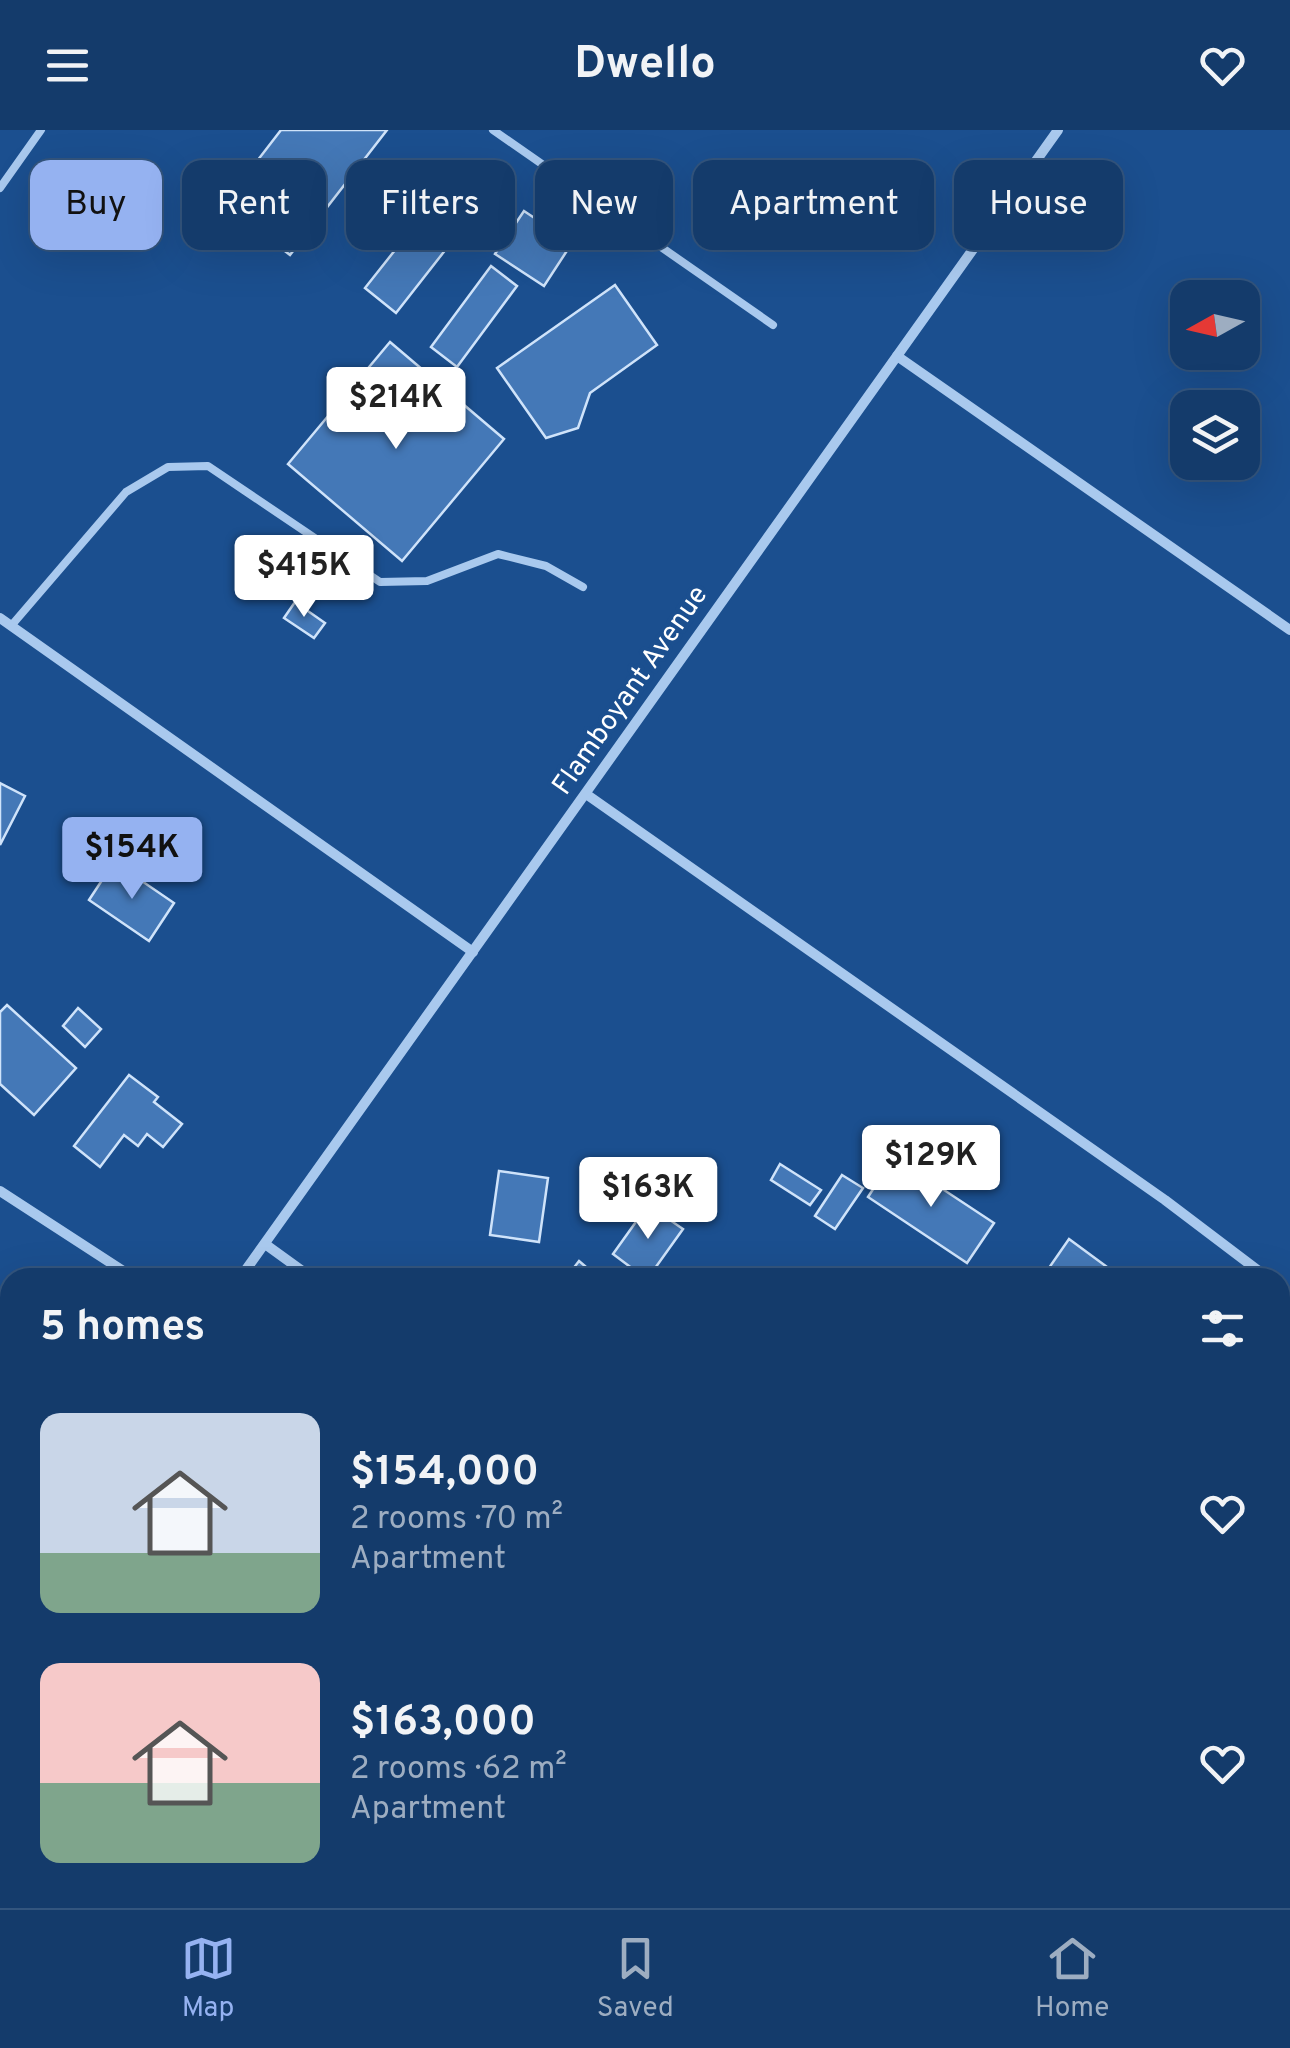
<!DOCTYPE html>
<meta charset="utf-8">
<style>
body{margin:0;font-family:Overpass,sans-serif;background:#1d4271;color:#f1f3f6;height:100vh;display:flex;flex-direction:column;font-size:38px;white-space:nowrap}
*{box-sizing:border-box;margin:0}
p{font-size:32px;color:#9dadc1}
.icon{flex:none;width:55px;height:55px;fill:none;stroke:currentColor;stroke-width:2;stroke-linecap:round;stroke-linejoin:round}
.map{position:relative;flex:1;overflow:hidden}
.sheet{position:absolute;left:0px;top:1138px;width:1290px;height:642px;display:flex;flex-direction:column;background:#143b6b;border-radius:30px 30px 0 0;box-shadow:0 10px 40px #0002,0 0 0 2px #33557e}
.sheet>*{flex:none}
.hud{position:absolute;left:30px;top:30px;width:1230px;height:90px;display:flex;gap:20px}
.needle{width:65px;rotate:262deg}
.fabs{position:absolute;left:1170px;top:150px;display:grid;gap:20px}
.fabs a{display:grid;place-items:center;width:90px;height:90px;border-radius:20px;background:#143b6b;box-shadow:0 10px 40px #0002,0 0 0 2px #33557e;font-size:50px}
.price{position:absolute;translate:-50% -85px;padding:0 22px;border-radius:10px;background:#fff;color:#222;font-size:32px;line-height:65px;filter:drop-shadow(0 2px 5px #0008)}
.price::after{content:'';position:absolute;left:50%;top:60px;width:30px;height:22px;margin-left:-15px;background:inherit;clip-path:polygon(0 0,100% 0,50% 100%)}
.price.active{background:#95b2f1;color:#111}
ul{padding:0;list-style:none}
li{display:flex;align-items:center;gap:30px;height:250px;padding:0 40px}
li span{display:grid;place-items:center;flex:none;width:280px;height:200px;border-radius:20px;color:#555}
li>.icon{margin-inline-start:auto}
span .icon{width:120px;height:120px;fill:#fffc;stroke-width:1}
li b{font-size:42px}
h2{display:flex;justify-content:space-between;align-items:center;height:120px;padding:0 40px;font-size:42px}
.pill{padding:0 35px;border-radius:20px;background:#143b6b;box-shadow:0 10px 40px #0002,0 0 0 2px #33557e;font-size:35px;line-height:90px}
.pill.active{background:#95b2f1;color:#111}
header{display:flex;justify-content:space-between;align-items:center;height:130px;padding:0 40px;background:#143b6b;font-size:45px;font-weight:700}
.tabs{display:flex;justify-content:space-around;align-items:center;height:140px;border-top:2px solid #33557e;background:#143b6b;font-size:28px;color:#9dadc1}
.tabs a{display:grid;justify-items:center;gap:5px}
.tabs .active{color:#95b2f1}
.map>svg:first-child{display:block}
.building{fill:#4478b7;stroke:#cfe3fa;stroke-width:2.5}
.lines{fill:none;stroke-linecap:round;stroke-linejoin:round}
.lane{stroke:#a9c9ee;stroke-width:8}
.street{stroke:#a9c9ee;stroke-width:10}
.labels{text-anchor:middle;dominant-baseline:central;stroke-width:8;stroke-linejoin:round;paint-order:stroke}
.street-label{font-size:28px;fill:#fff;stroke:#1b4f8f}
</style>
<header><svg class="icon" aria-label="menu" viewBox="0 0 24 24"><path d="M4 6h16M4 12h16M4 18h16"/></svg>Dwello<svg class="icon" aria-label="heart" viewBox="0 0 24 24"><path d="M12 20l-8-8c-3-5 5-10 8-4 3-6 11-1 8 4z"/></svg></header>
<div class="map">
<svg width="1290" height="1778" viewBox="0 0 1290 1778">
<rect width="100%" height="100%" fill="#1b4f8f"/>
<g class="building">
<path d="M 281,0 L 387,0 L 290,125 L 224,74 Z"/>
<path d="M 430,76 L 461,100 L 396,183 L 365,158 Z"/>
<path d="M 524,81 L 572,113 L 544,156 L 495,124 Z"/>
<path d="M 491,136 L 517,156 L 457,237 L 431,217 Z"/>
<path d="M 615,155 L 657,215 L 590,263 L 578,298 L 546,308 L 497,238 Z"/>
<path d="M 390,212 L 504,309 L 402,431 L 288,334 Z"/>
<path d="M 295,472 L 325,493 L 314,508 L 284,488 Z"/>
<path d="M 0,653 L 25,666 L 0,715 Z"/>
<path d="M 114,732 L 174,773 L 149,811 L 89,770 Z"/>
<path d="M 7,875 L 76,938 L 34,985 L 0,954 L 0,882 Z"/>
<path d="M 78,878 L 101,899 L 85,917 L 63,896 Z"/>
<path d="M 129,945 L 158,967 L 154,972 L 182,994 L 163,1017 L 147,1004 L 138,1016 L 124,1005 L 100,1037 L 74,1016 Z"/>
<path d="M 919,1008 L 952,1028 L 938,1050 L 905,1029 Z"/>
<path d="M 894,1027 L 994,1093 L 967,1133 L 868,1067 Z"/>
<path d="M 780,1034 L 821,1060 L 810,1075 L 771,1050 Z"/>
<path d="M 499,1041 L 548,1048 L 539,1112 L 490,1105 Z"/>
<path d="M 842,1045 L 863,1058 L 835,1099 L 815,1086 Z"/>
<path d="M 648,1075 L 683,1099 L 648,1148 L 645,1148 L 613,1124 Z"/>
<path d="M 1069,1109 L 1122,1148 L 1042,1148 Z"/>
<path d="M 579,1131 L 599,1148 L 566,1148 Z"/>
</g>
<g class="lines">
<g class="lane">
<path d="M 493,0 L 773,195"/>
<path d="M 0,58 L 41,0"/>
<path d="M 11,496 L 126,362 L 168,337 L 208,336 L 380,452 L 427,451 L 498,424 L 546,436 L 583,457"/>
</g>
<g class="street">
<path d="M 897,226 L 1290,500"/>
<path d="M 0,488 L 473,822"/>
<path d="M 586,664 L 1165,1070 L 1268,1148"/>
<path d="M 0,1061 L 134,1148"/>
<path d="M 265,1114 L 312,1148"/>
<path d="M 240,1148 L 1058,0"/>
<path d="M 1280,1156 L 1290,1164"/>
<path d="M 0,1481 L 10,1467"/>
<path d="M 1186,1770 L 1203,1778"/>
</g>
</g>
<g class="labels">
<g class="street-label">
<text transform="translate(631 561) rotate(-55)">Flamboyant Avenue</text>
</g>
</g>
</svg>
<div class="fabs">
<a><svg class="needle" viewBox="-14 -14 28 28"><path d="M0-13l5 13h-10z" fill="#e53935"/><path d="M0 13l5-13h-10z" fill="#9dadc1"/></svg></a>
<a><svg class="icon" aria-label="layers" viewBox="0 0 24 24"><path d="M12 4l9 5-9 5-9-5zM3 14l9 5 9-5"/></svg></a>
</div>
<b class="price" style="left:396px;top:322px">$214K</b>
<b class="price" style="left:304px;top:490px">$415K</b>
<b class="price active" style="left:132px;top:772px">$154K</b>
<b class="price" style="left:931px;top:1080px">$129K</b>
<b class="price" style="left:648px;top:1112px">$163K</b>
<div class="hud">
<a class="pill active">Buy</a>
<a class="pill">Rent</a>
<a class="pill">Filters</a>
<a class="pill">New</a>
<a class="pill">Apartment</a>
<a class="pill">House</a>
</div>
<section class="sheet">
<h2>5 homes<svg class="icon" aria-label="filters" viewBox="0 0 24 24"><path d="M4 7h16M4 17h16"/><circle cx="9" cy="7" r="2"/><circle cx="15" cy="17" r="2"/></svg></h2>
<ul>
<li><span style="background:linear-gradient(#c9d6e8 70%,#7fa58c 0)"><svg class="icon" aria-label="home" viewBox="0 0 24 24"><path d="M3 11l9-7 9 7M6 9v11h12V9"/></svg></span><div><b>$154,000</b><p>2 rooms · 70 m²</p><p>Apartment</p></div><svg class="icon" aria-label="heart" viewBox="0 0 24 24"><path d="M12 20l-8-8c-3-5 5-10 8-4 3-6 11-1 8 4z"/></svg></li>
<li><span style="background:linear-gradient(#f6c9c9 60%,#7fa58c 0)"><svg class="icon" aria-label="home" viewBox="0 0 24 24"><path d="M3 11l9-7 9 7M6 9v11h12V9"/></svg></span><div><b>$163,000</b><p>2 rooms · 62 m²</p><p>Apartment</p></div><svg class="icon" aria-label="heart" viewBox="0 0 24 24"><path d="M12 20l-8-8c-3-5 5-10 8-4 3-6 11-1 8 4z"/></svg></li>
</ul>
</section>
</div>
<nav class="tabs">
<a class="active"><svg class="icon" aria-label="map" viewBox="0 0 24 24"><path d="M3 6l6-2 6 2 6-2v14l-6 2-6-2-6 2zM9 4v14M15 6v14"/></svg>Map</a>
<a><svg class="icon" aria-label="saved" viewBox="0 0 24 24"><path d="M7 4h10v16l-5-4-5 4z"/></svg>Saved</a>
<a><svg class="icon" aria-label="home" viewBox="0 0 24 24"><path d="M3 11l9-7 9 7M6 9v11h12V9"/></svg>Home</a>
</nav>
